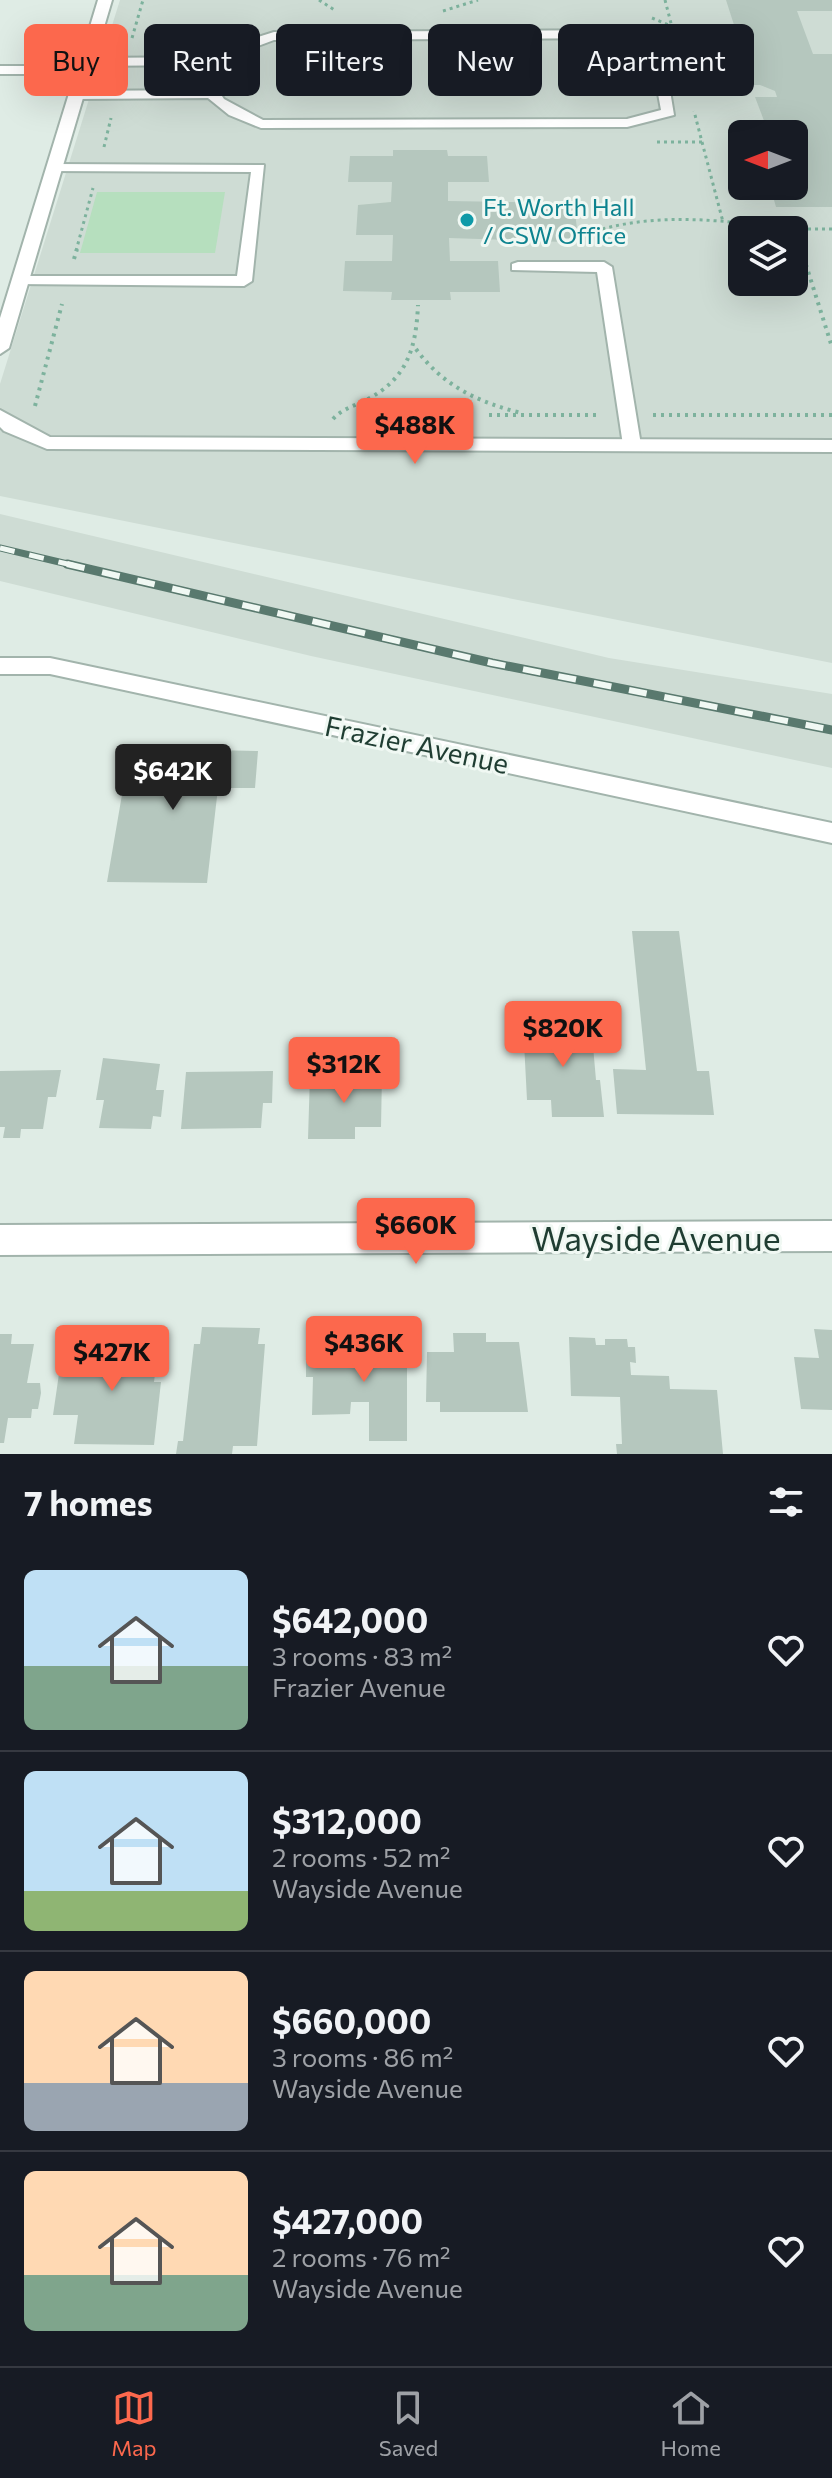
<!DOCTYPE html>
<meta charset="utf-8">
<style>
body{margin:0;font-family:Commissioner,sans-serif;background:#20242c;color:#f1f3f6;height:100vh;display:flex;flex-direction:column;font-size:30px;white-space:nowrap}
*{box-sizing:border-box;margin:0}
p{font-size:26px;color:#9ea1a6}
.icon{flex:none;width:44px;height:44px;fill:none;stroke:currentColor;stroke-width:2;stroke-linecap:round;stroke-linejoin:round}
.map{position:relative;height:1454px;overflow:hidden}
.side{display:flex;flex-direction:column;background:#171b24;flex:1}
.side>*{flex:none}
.hud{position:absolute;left:24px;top:24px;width:784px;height:72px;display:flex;gap:16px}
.needle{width:52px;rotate:270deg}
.buttons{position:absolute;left:728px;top:120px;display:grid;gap:16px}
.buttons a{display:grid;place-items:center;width:80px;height:80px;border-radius:12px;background:#171b24;box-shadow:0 8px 32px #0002;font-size:40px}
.price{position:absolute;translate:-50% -68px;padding:0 18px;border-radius:8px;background:#fc684d;color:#111;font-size:26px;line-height:52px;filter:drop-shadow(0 2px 4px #0008)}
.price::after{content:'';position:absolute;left:50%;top:48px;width:24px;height:18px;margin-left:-12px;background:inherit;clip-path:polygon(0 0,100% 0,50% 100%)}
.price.active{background:#222;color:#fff}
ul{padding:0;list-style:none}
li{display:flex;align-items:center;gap:24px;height:200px;padding:0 24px}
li+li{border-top:2px solid #363941}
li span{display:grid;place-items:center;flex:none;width:224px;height:160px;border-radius:12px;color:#555}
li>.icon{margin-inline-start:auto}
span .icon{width:96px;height:96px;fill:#fffc;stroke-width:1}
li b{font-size:34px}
h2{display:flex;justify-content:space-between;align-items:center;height:96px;padding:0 24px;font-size:34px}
.pill{padding:0 28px;border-radius:12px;background:#171b24;box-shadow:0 8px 32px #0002;font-size:28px;line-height:72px}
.pill.active{background:#fc684d;color:#111}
.menu{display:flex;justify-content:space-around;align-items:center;height:112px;border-top:2px solid #363941;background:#171b24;font-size:22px;color:#9ea1a6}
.menu a{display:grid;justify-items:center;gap:4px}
.menu .active{color:#fc684d}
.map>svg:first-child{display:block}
.built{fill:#cedcd4;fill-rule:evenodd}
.green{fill:#b6dfbe}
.building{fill:#b5c7be}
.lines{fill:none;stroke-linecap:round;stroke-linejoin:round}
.lane-casing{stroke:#a2b4ac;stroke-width:4}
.street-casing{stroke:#a2b4ac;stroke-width:4}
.path-far1{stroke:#7db29d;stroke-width:3;stroke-dasharray:3 4;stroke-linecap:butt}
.path{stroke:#7db29d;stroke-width:4;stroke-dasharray:3 5;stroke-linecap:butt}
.lane{fill:#fff;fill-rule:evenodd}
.street{fill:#fff;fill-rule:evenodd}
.rail-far1-casing{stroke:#59796e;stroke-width:7}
.rail-casing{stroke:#59796e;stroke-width:9}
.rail-far1{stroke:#f0f8f3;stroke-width:5;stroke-dasharray:15;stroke-linecap:butt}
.rail{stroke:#f0f8f3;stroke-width:6;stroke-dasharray:18;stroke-linecap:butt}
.culture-dot{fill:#0f9aa8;stroke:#f0f8f3;stroke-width:3}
.labels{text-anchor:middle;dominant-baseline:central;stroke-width:6;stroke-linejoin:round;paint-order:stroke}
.far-culture-label{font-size:24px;fill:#0d838f;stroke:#f0f8f3;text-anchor:start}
.street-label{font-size:28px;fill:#1f3d32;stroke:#f0f8f3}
.near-street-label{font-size:34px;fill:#1f3d32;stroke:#f0f8f3}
</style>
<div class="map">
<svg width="832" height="1454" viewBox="0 0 832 1454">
<rect width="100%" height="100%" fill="#dfece5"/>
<g class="built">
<path d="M 120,0 L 832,0 L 832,663 L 0,496 L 0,384 ZM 742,134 L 794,134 L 794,186 L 742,186 ZM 742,230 L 794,230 L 794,282 L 742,282 Z"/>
<path d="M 0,514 L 609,658 L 832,694 L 832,768 L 311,656 L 0,581 Z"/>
</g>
<path class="green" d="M 97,192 L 225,192 L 215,253 L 80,253 Z"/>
<g class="building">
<path d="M 726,0 L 832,0 L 832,11 L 797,11 L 813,54 L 832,54 L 832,207 L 776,207 L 770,186 L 794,186 L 794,134 L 769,134 L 755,97 L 777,97 L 775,91 L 760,85 L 737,85 L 728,53 L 743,53 Z"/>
<path d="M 393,150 L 447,150 L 448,156 L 487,156 L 489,182 L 448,182 L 448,201 L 574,203 L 578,238 L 565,238 L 565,242 L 449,238 L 450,261 L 498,261 L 500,292 L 450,292 L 451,300 L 391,300 L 392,292 L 343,291 L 345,261 L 392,261 L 393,235 L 356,235 L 358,205 L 391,202 L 392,182 L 348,182 L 350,156 L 393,156 Z"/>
<path d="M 130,748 L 258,751 L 255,788 L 218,788 L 207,883 L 107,882 Z"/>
<path d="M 632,931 L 679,931 L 697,1071 L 709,1071 L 714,1115 L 617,1114 L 613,1069 L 646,1070 Z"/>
<path d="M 523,1023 L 591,1023 L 596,1080 L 600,1080 L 604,1117 L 552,1117 L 551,1100 L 527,1100 Z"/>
<path d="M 103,1058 L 160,1064 L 156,1090 L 164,1090 L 161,1117 L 153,1116 L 151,1129 L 99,1128 L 104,1100 L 96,1100 Z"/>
<path d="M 61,1070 L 56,1097 L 48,1097 L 43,1129 L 21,1129 L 20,1138 L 3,1138 L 5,1127 L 0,1127 L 0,1071 Z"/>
<path d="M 273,1071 L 272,1103 L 263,1103 L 261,1128 L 181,1129 L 186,1072 Z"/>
<path d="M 382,1074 L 381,1127 L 355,1127 L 355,1139 L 308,1139 L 310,1075 Z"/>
<path d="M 202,1327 L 260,1328 L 258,1344 L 265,1344 L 257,1446 L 233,1446 L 232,1454 L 176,1454 L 178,1441 L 183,1441 L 194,1344 L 200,1344 Z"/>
<path d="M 814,1329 L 832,1330 L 832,1410 L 801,1409 L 794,1357 L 819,1358 Z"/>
<path d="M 111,1333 L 135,1334 L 134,1344 L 159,1344 L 154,1382 L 161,1382 L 154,1445 L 74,1444 L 78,1415 L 53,1415 L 61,1360 L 88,1361 L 92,1343 L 109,1344 Z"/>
<path d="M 453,1333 L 486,1333 L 486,1342 L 519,1342 L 528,1412 L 440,1412 L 440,1402 L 426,1402 L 427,1352 L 454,1352 Z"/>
<path d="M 0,1334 L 12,1334 L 11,1344 L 34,1344 L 27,1383 L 40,1383 L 41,1393 L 38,1409 L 32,1409 L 31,1418 L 8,1418 L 4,1443 L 0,1443 Z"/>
<path d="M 569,1337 L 595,1338 L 596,1345 L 605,1345 L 605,1339 L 627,1339 L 628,1347 L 635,1347 L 636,1363 L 630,1362 L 631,1375 L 669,1376 L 670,1389 L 717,1390 L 723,1454 L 617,1454 L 616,1444 L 622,1444 L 620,1397 L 571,1396 Z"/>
<path d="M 407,1339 L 407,1441 L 369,1441 L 369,1402 L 351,1402 L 350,1414 L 312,1415 L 313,1377 L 306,1377 L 306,1353 L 336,1352 L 337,1340 Z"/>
</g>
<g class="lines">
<defs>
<g id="lane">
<path d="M 626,30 L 663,48 L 674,115 L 627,127 L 261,128 L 229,115 L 208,98 L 77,99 L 70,95 L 77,91 L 202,90 L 196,78 L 207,65 L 86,66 L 79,62 L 86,58 L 216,57 L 239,43 L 274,32 ZM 624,38 L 650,50 L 661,110 L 627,119 L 263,120 L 224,99 L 210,78 L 239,53 L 274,40 Z"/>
<path d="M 54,164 L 264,165 L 252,281 L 244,286 L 14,284 L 14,278 L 20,276 L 237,276 L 251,172 L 49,171 L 49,165 Z"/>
<path d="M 518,262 L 604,262 L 612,267 L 641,445 L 638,449 L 632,451 L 623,445 L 597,272 L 512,270 L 512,264 Z"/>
</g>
<g id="street">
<path d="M 98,0 L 112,0 L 9,348 L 0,354 L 0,318 L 75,74 L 0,74 L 0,66 L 78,66 Z"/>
<path d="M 0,410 L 50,437 L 832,440 L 832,452 L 47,449 L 4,431 L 0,427 Z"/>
<path d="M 0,658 L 50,658 L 832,823 L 832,843 L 50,674 L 0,674 Z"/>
<path d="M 832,1221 L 832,1251 L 0,1255 L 0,1225 Z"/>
</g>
</defs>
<use href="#lane" class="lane-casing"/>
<use href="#street" class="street-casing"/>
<g class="path-far1">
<path d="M 319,0 L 336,11"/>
<path d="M 665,0 L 673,31"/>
<path d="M 443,11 L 478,0"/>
<path d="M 652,18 L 671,26"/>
<path d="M 132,38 L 143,0"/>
<path d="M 657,142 L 702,142 L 694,111"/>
<path d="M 702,142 L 723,222"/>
<path d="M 104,147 L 111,118"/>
<path d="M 794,229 L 832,229"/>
<path d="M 590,242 L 592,232 C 659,211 725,221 794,229 L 801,251"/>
<path d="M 76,251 L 93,188"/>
</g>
<g class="path">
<path d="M 801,249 L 832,347"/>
<path d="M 74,259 L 77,249"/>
<path d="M 416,349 C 443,386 478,402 521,413"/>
<path d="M 35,406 L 62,304"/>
<path d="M 489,415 L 599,415"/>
<path d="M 653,415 L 832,415"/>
<path d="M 333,419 C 342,409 354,406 366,400 C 407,379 416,349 418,305"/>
</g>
<use href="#lane" class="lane"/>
<use href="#street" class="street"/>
<defs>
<path id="rail-far1" d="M 0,548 L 76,566"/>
<path id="rail" d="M 67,564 L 492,663 L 832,730"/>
</defs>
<use href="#rail-far1" class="rail-far1-casing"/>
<use href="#rail" class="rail-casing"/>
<use href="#rail-far1" class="rail-far1"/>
<use href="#rail" class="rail"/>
</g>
<circle class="culture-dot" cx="467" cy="220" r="8"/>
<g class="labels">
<g class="far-culture-label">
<text x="483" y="206">Ft. Worth Hall<tspan x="483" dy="28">/ CSW Office</tspan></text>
</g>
<g class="street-label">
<text transform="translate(417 744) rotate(12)">Frazier Avenue</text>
</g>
<g class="near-street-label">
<text x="656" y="1237">Wayside Avenue</text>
</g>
</g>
</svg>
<div class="buttons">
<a><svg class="needle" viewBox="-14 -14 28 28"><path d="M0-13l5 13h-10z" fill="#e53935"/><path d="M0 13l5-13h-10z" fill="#9ea1a6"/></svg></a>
<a><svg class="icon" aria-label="layers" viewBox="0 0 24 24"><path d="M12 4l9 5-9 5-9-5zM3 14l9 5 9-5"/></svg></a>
</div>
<b class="price" style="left:415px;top:466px">$488K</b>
<b class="price active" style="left:173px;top:812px">$642K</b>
<b class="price" style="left:563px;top:1069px">$820K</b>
<b class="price" style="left:344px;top:1105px">$312K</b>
<b class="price" style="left:416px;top:1266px">$660K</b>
<b class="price" style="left:364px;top:1384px">$436K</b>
<b class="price" style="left:112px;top:1393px">$427K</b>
<div class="hud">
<a class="pill active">Buy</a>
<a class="pill">Rent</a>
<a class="pill">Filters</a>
<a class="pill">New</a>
<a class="pill">Apartment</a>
</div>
</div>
<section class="side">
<h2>7 homes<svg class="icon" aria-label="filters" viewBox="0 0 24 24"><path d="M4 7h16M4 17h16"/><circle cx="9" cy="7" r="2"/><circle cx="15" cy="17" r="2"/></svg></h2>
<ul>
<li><span style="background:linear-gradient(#bfe0f5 60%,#7fa58c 0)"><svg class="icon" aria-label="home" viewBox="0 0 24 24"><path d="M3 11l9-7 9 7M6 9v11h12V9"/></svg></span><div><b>$642,000</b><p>3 rooms · 83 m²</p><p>Frazier Avenue</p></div><svg class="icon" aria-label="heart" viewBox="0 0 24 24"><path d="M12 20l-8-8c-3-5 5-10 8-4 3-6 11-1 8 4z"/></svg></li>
<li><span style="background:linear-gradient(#bfe0f5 75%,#8fb573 0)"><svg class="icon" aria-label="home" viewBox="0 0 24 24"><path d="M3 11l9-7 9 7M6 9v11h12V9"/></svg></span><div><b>$312,000</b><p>2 rooms · 52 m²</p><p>Wayside Avenue</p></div><svg class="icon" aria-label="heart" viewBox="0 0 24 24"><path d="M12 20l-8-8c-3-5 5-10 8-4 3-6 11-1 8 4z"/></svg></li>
<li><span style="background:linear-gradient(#ffd9b3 70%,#9aa5b1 0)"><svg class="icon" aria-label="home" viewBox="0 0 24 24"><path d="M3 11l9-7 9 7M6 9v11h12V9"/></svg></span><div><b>$660,000</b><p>3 rooms · 86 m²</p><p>Wayside Avenue</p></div><svg class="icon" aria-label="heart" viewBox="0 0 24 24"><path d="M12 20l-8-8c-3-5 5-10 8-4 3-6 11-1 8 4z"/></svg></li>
<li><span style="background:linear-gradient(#ffd9b3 65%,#7fa58c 0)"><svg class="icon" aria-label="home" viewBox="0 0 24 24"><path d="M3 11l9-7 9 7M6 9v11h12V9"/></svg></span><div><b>$427,000</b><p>2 rooms · 76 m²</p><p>Wayside Avenue</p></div><svg class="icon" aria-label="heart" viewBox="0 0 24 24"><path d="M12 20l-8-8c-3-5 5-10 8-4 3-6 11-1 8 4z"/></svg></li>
</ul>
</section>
<nav class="menu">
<a class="active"><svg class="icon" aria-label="map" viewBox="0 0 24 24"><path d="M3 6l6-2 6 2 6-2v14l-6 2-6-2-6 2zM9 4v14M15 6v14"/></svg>Map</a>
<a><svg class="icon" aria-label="saved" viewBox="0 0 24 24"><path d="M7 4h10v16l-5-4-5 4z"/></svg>Saved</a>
<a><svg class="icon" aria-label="home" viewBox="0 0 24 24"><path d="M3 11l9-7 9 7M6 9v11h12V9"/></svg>Home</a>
</nav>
